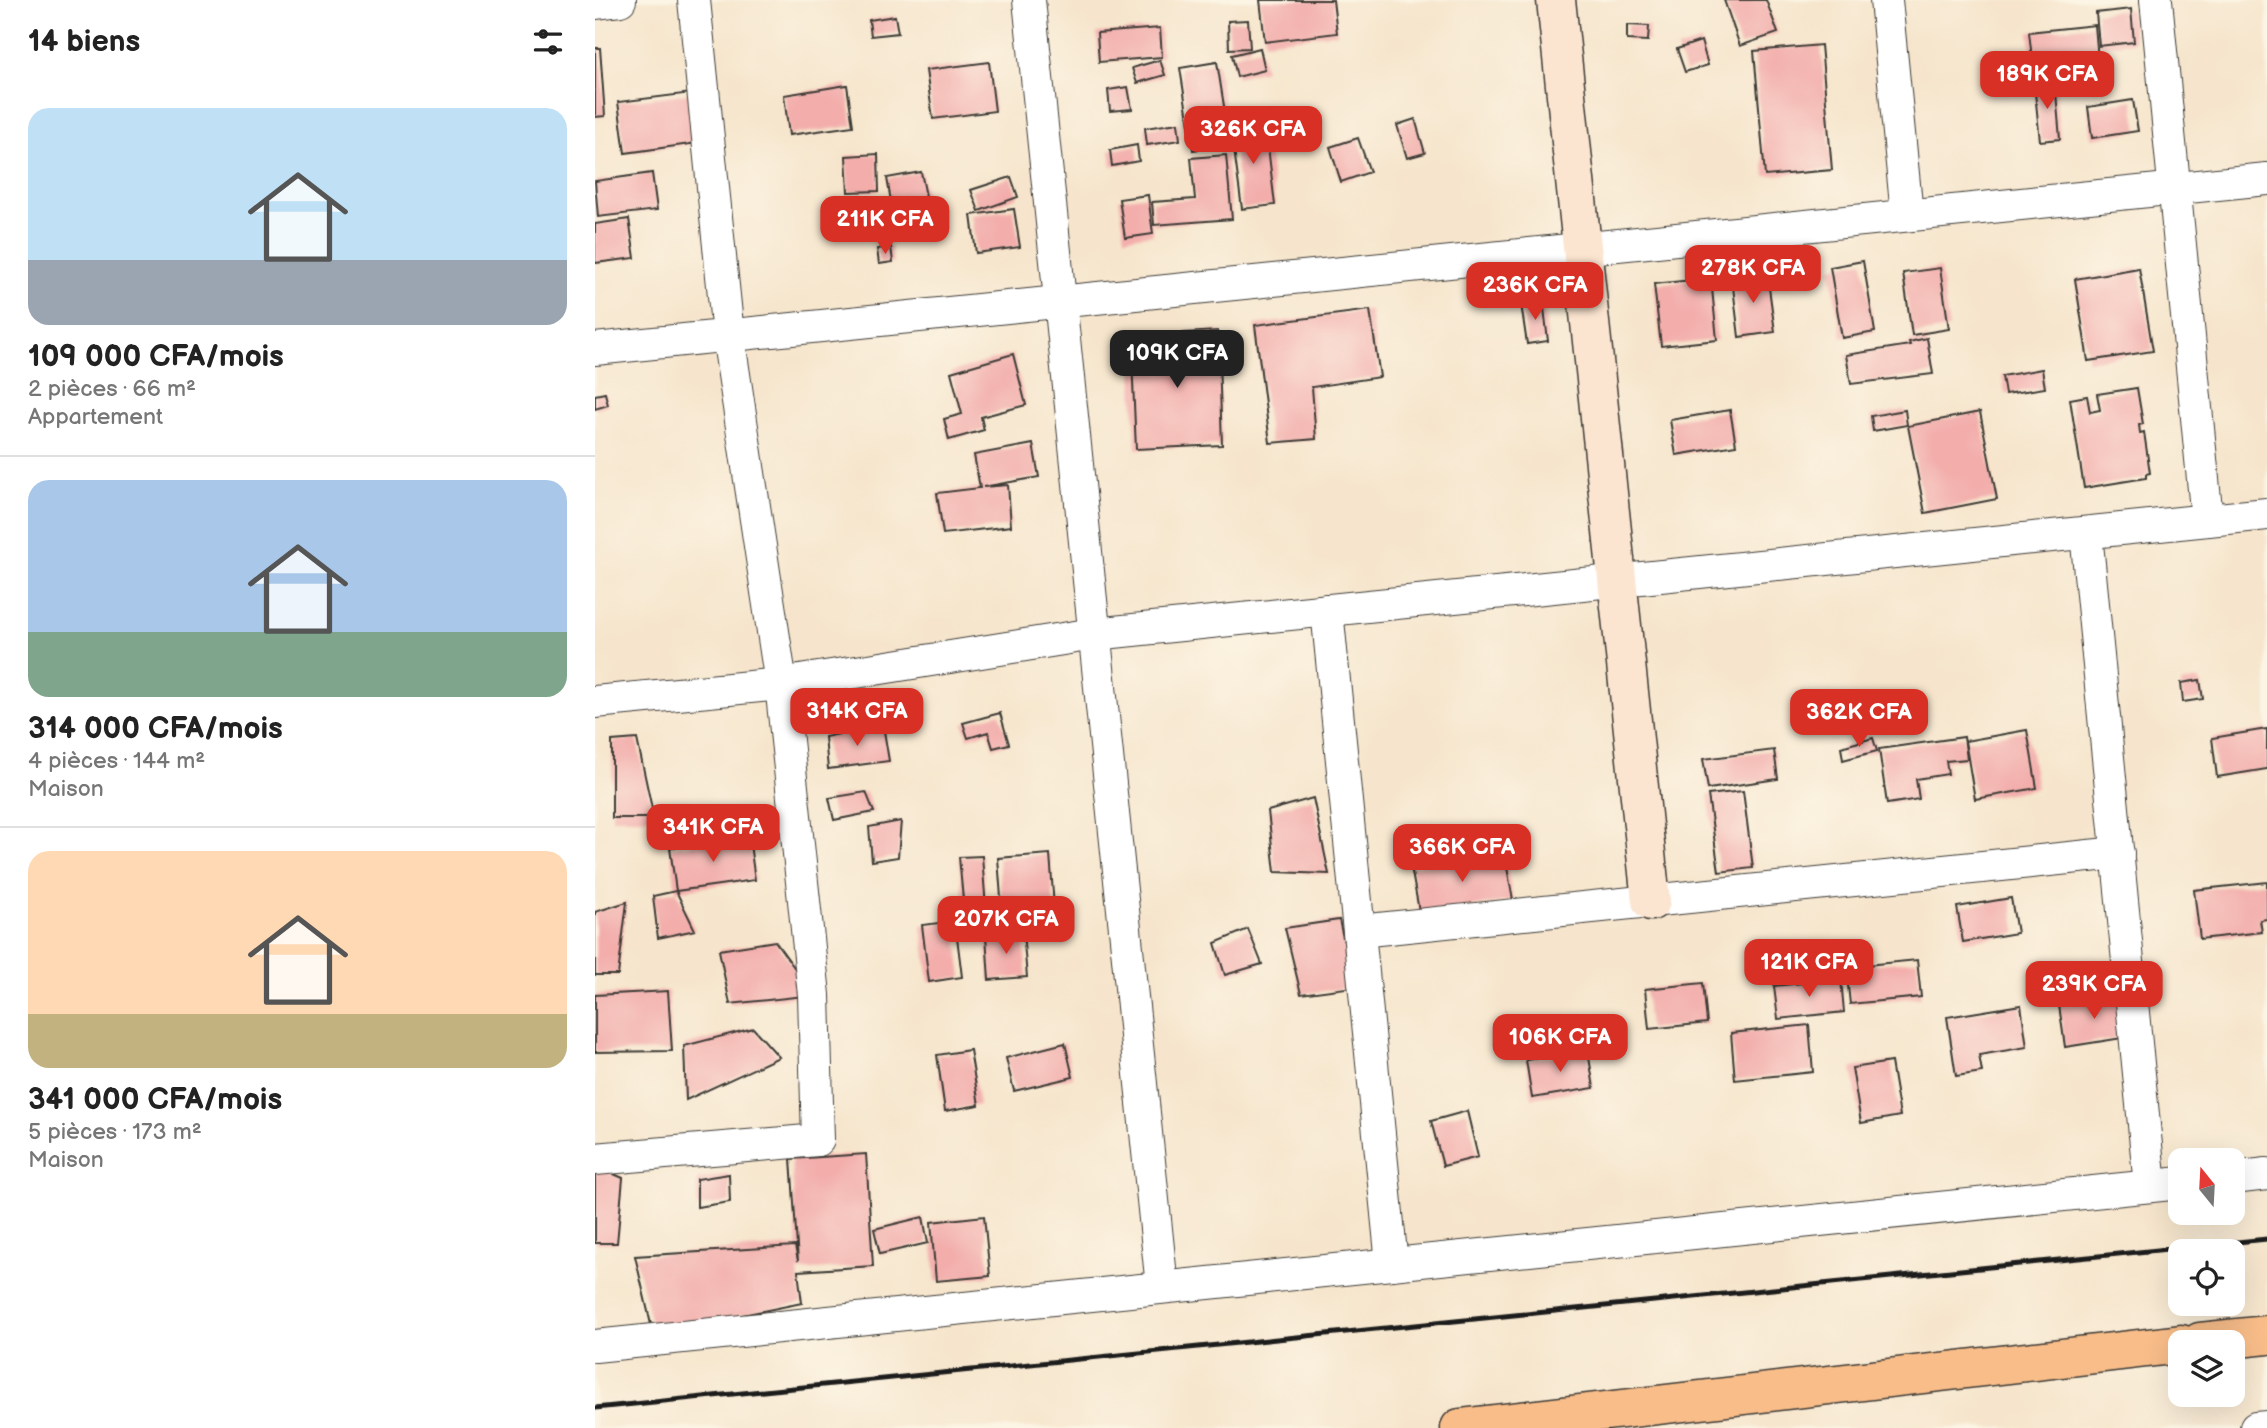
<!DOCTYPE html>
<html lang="fr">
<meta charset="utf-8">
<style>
body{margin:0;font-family:"Balsamiq Sans",sans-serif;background:#f2f2f2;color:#222;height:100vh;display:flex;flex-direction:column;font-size:26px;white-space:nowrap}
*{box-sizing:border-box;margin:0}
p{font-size:23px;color:#767676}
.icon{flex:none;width:38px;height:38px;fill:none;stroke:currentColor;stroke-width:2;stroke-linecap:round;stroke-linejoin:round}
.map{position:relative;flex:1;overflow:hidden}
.side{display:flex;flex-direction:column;background:#fff;width:595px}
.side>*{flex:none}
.needle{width:46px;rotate:342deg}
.tools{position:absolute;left:1573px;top:1148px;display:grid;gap:14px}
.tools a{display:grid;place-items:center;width:77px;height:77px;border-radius:14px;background:#fff;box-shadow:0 7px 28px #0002;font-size:35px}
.price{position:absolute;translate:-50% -60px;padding:0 16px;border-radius:14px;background:#d93025;color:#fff;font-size:23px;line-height:46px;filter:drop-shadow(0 2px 4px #0008)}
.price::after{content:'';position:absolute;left:50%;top:42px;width:21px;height:16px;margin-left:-10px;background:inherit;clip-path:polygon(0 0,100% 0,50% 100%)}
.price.current{background:#222;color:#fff}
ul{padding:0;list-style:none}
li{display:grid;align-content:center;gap:14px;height:371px;padding:0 28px}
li+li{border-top:2px solid #e0e0e0}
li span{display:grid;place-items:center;height:217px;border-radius:21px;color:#555}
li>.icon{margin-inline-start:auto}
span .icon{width:126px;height:126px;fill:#fffc;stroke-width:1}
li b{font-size:30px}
h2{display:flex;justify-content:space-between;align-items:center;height:84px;padding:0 28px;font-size:30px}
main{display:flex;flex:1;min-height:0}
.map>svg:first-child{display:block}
.building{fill:#f3aeac}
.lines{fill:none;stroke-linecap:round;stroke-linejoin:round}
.street-casing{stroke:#3d3a36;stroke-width:34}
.secondary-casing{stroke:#3d3a36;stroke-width:41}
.primary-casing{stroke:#3d3a36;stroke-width:41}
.street{stroke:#fff;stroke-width:32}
.secondary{stroke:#fce5d0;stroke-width:38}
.primary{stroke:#f8bd89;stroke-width:38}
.rail{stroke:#1c1c1c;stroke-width:5}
</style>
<main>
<section class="side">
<h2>14 biens<svg class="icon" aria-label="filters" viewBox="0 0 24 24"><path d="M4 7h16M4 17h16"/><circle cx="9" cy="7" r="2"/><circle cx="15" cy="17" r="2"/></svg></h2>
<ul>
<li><span style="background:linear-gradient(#bfe0f5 70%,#9aa5b1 0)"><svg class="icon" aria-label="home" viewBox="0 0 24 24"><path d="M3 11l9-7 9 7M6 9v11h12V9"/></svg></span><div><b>109 000 CFA/mois</b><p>2 pièces · 66 m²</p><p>Appartement</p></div></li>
<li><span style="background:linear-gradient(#a9c7e8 70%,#7fa58c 0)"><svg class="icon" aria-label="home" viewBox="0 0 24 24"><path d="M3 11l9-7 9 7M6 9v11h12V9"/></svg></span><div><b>314 000 CFA/mois</b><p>4 pièces · 144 m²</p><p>Maison</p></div></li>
<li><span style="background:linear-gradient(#ffd9b3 75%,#c2b280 0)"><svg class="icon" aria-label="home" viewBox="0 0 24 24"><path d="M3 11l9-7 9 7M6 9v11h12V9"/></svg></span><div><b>341 000 CFA/mois</b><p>5 pièces · 173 m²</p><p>Maison</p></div></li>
</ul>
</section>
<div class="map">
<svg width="1672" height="1428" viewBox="0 0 1672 1428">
<rect width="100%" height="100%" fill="#fcf5e5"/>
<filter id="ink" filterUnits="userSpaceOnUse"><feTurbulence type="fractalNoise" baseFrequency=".0143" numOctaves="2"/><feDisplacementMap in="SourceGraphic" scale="14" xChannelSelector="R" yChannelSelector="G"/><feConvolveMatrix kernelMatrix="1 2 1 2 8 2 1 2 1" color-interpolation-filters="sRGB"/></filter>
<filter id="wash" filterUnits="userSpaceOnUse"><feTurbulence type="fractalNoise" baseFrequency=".00686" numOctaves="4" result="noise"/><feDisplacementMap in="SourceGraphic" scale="28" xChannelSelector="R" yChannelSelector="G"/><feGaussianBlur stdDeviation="1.57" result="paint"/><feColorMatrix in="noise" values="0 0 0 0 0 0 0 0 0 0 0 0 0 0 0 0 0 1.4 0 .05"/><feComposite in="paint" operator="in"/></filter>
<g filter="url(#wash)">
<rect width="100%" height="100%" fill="#f6e5cc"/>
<g id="blocks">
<g class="building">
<path d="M 665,0 L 738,0 L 742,33 L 670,42 Z"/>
<path d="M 1129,0 L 1171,0 L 1183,33 L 1145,46 Z"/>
<path d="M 1536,9 L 1539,42 L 1504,46 L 1501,13 Z"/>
<path d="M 300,16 L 303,33 L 276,36 L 274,20 Z"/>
<path d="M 653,20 L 655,48 L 634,49 L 633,21 Z"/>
<path d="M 1032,25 L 1054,26 L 1053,41 L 1032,40 Z"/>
<path d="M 1500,25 L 1503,60 L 1438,67 L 1434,32 Z"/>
<path d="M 565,28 L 567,57 L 504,62 L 502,33 Z"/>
<path d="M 1106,41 L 1113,65 L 1090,72 L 1082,49 Z"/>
<path d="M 1226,45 L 1237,170 L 1170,176 L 1159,51 Z"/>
<path d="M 0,48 L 5,48 L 10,116 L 0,117 Z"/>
<path d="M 665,48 L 670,70 L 642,77 L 637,55 Z"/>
<path d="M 565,60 L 570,75 L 542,83 L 537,68 Z"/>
<path d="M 394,62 L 400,111 L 338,119 L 331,70 Z"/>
<path d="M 622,62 L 635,144 L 598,150 L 585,68 Z"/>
<path d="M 1460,81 L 1465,139 L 1445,141 L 1439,83 Z"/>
<path d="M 252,85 L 258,126 L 194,135 L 189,95 Z"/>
<path d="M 533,87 L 537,109 L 515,111 L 513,90 Z"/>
<path d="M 96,93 L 103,143 L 30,153 L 23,102 Z"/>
<path d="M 1538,100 L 1543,131 L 1497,138 L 1493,107 Z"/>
<path d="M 820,119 L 830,153 L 812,158 L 802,125 Z"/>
<path d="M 670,122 L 680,205 L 647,209 L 636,127 Z"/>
<path d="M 583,123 L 585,140 L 552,145 L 550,128 Z"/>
<path d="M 763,138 L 775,172 L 746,182 L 735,147 Z"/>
<path d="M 542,145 L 544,161 L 517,166 L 515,150 Z"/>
<path d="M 283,154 L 284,191 L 253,192 L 251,156 Z"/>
<path d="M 631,155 L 637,219 L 559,225 L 557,202 L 600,199 L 596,158 Z"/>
<path d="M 326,172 L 333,206 L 298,213 L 292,178 Z"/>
<path d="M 57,173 L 62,210 L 3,217 L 0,181 Z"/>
<path d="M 416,177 L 423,197 L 384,211 L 376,190 Z"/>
<path d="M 553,195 L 558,234 L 530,238 L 524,199 Z"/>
<path d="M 419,209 L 425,247 L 381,253 L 376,215 Z"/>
<path d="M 34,219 L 40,258 L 0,263 L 0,224 Z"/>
<path d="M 296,247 L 298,262 L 284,264 L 282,249 Z"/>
<path d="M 1268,261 L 1280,332 L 1247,338 L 1235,267 Z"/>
<path d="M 1345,268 L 1354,329 L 1317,335 L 1308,273 Z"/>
<path d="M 1544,268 L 1558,351 L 1493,361 L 1480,279 Z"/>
<path d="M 1172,273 L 1180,332 L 1144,337 L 1137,278 Z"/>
<path d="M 1116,278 L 1122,340 L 1066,346 L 1059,284 Z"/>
<path d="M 948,300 L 953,341 L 932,344 L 926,304 Z"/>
<path d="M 775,310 L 785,377 L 717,387 L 721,439 L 675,443 L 660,325 Z"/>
<path d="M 623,331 L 627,445 L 541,449 L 536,336 Z"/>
<path d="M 1332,338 L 1338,374 L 1256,384 L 1251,355 L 1315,345 L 1314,342 Z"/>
<path d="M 418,354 L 431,405 L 386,417 L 389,430 L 354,440 L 349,419 L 367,414 L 356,372 Z"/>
<path d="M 1447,369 L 1450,388 L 1410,394 L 1407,376 Z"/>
<path d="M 1542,388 L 1548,424 L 1544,425 L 1545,433 L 1549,432 L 1555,473 L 1551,474 L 1551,478 L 1489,488 L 1475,399 L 1492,396 L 1495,412 L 1505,410 L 1502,394 Z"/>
<path d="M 10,393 L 13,405 L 0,409 L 0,395 Z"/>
<path d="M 1135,410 L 1141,445 L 1081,455 L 1075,420 Z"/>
<path d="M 1310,410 L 1312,425 L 1278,431 L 1276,416 Z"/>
<path d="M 1385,412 L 1402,499 L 1330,513 L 1313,426 Z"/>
<path d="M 438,444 L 444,477 L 388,487 L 413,485 L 416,526 L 348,534 L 342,493 L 385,488 L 379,455 Z"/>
<path d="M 1605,680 L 1608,699 L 1588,702 L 1586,683 Z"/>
<path d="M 405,713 L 414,744 L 398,748 L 393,732 L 373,738 L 368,723 Z"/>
<path d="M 288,725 L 294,761 L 233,769 L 230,737 Z"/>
<path d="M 1672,729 L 1672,769 L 1622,777 L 1617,738 Z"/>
<path d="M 1432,730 L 1442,788 L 1380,799 L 1370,741 Z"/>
<path d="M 1369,737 L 1372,759 L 1351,761 L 1353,774 L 1321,779 L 1324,799 L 1292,804 L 1284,749 Z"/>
<path d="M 1278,738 L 1282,751 L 1248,760 L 1246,747 Z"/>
<path d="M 42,739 L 59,818 L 17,818 L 17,741 Z"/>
<path d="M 1179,750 L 1183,779 L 1113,789 L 1108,759 Z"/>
<path d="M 1148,791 L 1158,868 L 1124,872 L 1113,795 Z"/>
<path d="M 271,792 L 279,812 L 239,820 L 234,798 Z"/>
<path d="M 718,798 L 734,874 L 680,872 L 673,811 Z"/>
<path d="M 306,821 L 303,857 L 277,861 L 274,827 Z"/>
<path d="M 154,837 L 160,880 L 81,891 L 75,848 Z"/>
<path d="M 909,851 L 918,900 L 825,916 L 816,867 Z"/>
<path d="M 455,854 L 459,907 L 407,911 L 403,858 Z"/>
<path d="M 387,856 L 391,908 L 369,910 L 364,857 Z"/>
<path d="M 1672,882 L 1672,919 L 1665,920 L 1667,932 L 1605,939 L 1599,890 Z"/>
<path d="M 81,891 L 100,930 L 63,938 L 58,896 Z"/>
<path d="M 1416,898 L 1422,933 L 1368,942 L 1362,907 Z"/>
<path d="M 32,902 L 23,975 L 0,975 L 0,912 Z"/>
<path d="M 744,920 L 759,987 L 706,994 L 690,928 Z"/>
<path d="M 360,921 L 367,977 L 334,982 L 327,925 Z"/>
<path d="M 653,929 L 667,964 L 630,975 L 620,943 Z"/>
<path d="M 428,932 L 432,977 L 394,980 L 391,935 Z"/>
<path d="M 180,941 L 219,995 L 135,1004 L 124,950 Z"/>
<path d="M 1322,960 L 1326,997 L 1255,1004 L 1251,967 Z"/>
<path d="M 1246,979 L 1249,1012 L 1183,1019 L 1179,986 Z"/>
<path d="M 1108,983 L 1112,1023 L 1054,1029 L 1050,989 Z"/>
<path d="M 73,991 L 77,1051 L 0,1052 L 0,995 Z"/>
<path d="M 1527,995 L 1534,1037 L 1470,1047 L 1464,1005 Z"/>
<path d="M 1426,1005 L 1432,1047 L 1384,1055 L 1387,1072 L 1361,1076 L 1352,1017 Z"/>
<path d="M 1214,1025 L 1218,1072 L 1140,1080 L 1136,1033 Z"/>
<path d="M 158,1028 L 184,1057 L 91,1100 L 89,1046 Z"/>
<path d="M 470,1043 L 478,1077 L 419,1091 L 411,1058 Z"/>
<path d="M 375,1050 L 384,1105 L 350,1111 L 342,1055 Z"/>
<path d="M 993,1051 L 999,1088 L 937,1098 L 931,1060 Z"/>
<path d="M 1296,1062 L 1305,1116 L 1266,1123 L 1257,1068 Z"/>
<path d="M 872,1111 L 883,1157 L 848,1166 L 836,1121 Z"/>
<path d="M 271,1154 L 278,1266 L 203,1271 L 207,1303 L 58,1333 L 40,1256 L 200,1246 L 203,1261 L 196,1159 Z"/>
<path d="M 0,1166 L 28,1178 L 22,1243 L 0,1243 Z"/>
<path d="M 134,1174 L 135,1202 L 102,1207 L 102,1179 Z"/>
<path d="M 389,1216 L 395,1276 L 341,1281 L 336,1222 Z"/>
<path d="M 328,1217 L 333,1243 L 285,1254 L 279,1229 Z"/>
</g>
</g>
</g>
<g filter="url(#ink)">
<use href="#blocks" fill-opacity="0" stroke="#3d3a36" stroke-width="2"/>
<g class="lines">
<defs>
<g id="street">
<path d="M 434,0 L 567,1287"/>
<path d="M 1291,0 L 1312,215"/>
<path d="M 1561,0 L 1612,520"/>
<path d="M 0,3 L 25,0"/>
<path d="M 0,349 L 1672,179"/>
<path d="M 1491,533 L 1555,1186"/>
<path d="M 732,610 L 797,1264"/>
<path d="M 0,702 L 186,684 L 499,634 L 1672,514"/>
<path d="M 764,931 L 1523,853"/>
<path d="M 0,1159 L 223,1140 L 219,995 L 186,684 L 133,335 L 99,0"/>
<path d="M 1638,1178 L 1672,1174"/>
<path d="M 0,1346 L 1586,1183"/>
<path d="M 1661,1428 L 1672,1427"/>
</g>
<path id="secondary" d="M 961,0 L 1056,901"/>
<g id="primary">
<path d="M 1605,1342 L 1672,1335"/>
<path d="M 865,1428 L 1586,1344"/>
</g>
</defs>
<use href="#street" class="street-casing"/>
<use href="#secondary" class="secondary-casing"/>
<use href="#primary" class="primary-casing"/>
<use href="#street" class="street"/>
<use href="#secondary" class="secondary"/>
<use href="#primary" class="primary"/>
<path class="rail" d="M 0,1408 L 1672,1239"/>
</g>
</g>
</svg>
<div class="tools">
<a><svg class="needle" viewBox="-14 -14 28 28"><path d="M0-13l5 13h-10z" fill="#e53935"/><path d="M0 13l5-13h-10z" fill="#767676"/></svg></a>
<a><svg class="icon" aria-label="locate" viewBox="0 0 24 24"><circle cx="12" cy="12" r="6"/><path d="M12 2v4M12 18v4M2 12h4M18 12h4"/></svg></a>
<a><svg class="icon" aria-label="layers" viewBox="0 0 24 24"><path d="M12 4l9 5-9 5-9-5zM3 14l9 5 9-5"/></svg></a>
</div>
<b class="price" style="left:1452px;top:111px">189K CFA</b>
<b class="price" style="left:658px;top:166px">326K CFA</b>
<b class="price" style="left:290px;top:256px">211K CFA</b>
<b class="price" style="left:1158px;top:305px">278K CFA</b>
<b class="price" style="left:940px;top:322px">236K CFA</b>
<b class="price current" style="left:582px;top:390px">109K CFA</b>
<b class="price" style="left:262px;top:748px">314K CFA</b>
<b class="price" style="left:1264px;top:749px">362K CFA</b>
<b class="price" style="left:118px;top:864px">341K CFA</b>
<b class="price" style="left:867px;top:884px">366K CFA</b>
<b class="price" style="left:411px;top:956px">207K CFA</b>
<b class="price" style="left:1214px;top:999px">121K CFA</b>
<b class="price" style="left:1499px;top:1021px">239K CFA</b>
<b class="price" style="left:965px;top:1074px">106K CFA</b>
</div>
</main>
